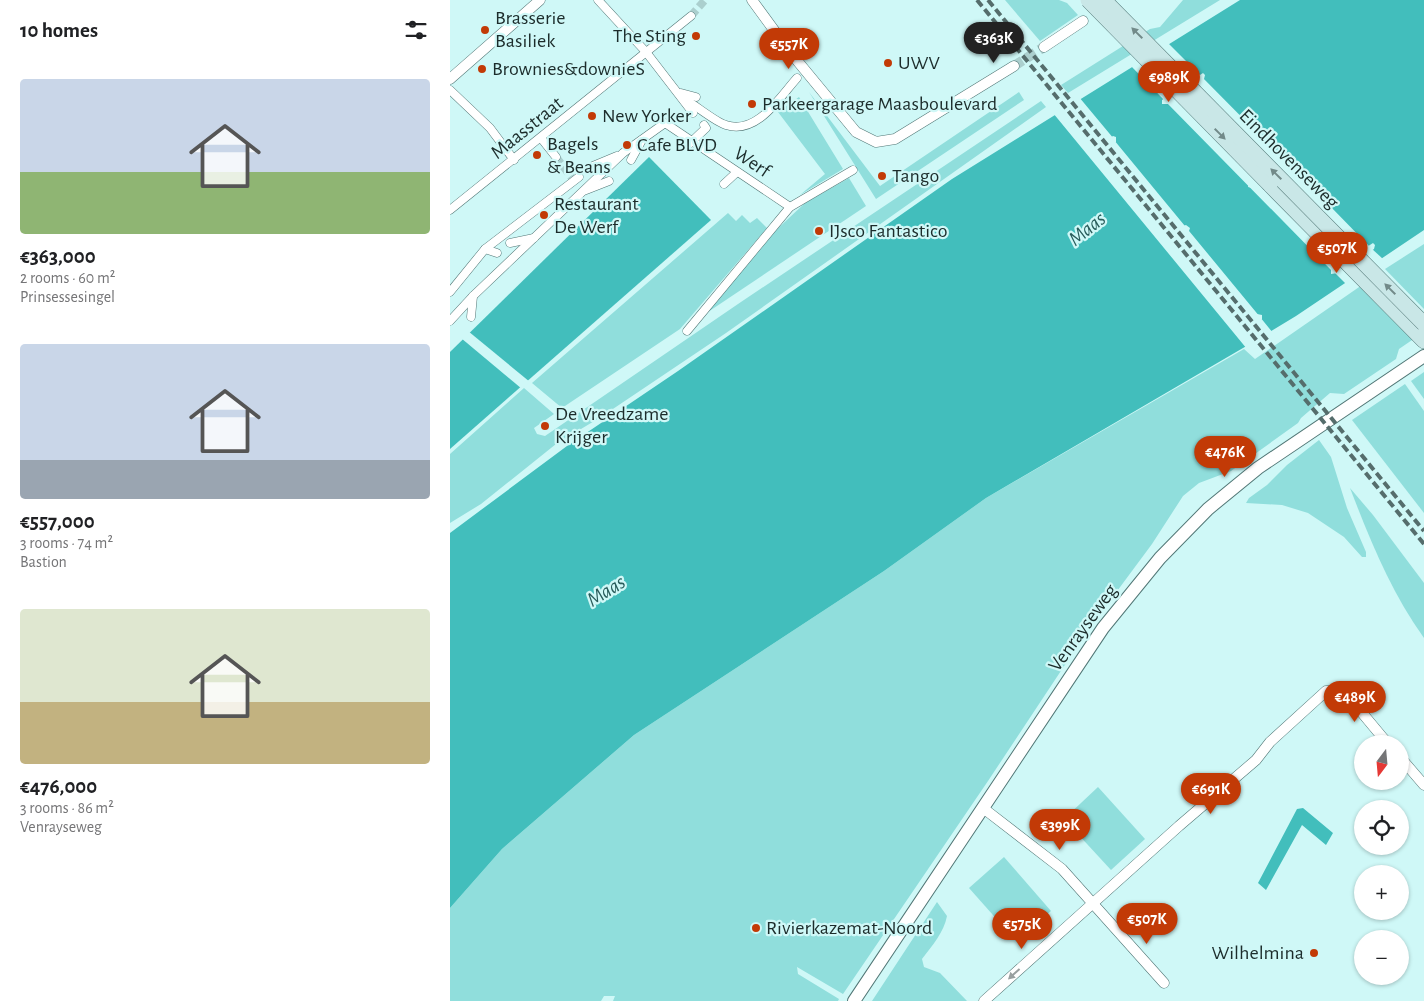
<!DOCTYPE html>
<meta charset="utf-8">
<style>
body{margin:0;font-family:"Alegreya Sans",sans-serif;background:#f6f6f6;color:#202124;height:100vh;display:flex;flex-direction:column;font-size:19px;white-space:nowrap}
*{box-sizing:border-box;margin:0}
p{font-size:16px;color:#757577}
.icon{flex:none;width:28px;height:28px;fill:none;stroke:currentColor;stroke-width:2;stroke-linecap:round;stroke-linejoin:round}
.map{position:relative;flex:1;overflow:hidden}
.panel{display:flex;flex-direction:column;background:#fff;width:450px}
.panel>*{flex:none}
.needle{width:32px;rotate:196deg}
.controls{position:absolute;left:904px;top:735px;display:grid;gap:10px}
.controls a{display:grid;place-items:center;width:55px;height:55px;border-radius:50%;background:#fff;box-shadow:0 1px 4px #0004;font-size:25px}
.price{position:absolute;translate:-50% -42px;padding:0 11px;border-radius:18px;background:#c23a06;color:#fff;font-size:16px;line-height:32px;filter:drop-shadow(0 1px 2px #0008)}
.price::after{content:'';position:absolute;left:50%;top:30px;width:15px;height:11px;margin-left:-8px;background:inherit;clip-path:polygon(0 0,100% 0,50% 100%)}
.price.current{background:#222;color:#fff}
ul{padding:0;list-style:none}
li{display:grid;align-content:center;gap:10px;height:265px;padding:0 20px}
li span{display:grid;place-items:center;height:155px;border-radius:5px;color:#555}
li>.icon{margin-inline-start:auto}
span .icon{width:90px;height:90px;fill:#fffc;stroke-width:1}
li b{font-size:21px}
h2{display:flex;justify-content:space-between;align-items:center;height:60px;padding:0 20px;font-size:21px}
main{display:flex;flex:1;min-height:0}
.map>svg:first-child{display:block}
.green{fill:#90dedc}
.water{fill:#42bebc;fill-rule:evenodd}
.pier{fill:#cff8f7}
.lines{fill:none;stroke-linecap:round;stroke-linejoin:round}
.pedestrian-tunnel{stroke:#abcfce;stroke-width:8;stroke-dasharray:8 4;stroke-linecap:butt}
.minor-tunnel{stroke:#abcfce;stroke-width:10;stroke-dasharray:10 5;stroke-linecap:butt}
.pedestrian-casing{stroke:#527776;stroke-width:9}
.minor-casing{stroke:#527776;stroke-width:11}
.tertiary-casing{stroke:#527776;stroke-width:14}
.secondary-casing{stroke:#527776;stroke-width:16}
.pedestrian{stroke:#fff;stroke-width:8}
.minor{stroke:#fff;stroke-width:10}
.tertiary{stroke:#fff;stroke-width:12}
.secondary{stroke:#c9e7e7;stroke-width:15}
.rail{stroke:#556d6c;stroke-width:4;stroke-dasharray:8 4;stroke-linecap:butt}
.secondary-bridge-casing{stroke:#527776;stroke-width:16;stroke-linecap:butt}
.secondary-bridge{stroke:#c9e7e7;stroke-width:15}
.oneway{fill:#728a89}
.oneway2{fill:#99a0a0}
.poi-dot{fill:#c23a06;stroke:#cff8f7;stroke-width:2}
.labels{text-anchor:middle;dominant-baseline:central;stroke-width:4.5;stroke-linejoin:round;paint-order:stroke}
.poi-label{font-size:20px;fill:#1c2c2b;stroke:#cff8f7;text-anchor:start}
.street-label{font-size:20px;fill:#1c2c2b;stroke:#cff8f7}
.water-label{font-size:21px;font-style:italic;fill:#295c5b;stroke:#cff8f7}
</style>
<main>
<section class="panel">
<h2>10 homes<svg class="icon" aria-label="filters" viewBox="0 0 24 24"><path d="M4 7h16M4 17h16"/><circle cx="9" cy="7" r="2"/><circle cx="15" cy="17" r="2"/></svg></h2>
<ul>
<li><span style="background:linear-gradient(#c9d6e8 60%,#8fb573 0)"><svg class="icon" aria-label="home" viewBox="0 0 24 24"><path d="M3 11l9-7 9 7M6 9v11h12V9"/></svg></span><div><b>€363,000</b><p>2 rooms · 60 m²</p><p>Prinsessesingel</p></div></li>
<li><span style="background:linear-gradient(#c9d6e8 75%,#9aa5b1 0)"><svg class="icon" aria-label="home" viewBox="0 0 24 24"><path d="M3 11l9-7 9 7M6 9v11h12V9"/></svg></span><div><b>€557,000</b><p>3 rooms · 74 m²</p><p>Bastion</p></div></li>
<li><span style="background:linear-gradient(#dfe7d0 60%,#c2b280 0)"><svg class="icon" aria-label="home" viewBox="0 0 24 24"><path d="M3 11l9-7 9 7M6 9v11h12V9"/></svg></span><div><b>€476,000</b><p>3 rooms · 86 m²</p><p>Venrayseweg</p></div></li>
</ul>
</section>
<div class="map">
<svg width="974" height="1001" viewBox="0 0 974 1001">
<rect width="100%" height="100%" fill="#cff8f7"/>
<g class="green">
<path d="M 555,0 L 609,0 L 617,3 L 628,15 L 590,41 Z"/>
<path d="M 733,0 L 770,0 L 618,93 L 611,85 L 700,29 L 710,27 Z"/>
<path d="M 359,92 L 430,186 L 569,92 L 574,100 L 426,199 Z"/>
<path d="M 349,97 L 393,169 L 350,195 L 375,174 L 328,112 Z"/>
<path d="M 591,101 L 596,107 L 276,333 L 151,417 L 106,444 L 31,504 L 0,523 L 0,454 L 74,388 L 104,414 L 84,428 L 87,434 L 95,436 L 288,304 Z"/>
<path d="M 399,178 L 416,206 L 255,314 L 323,233 L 355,203 Z"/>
<path d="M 278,213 L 286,221 L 292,215 L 300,223 L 307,218 L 317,228 L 230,329 L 112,408 L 82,383 Z"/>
<path d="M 974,244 L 974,309 L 935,269 Z"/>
<path d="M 912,285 L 965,338 L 949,349 L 946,359 L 894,394 L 880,393 L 851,418 L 848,423 L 781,471 L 749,483 L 733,496 L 702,544 L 636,633 L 538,781 L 393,994 L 347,967 L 348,974 L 389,999 L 388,1001 L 163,1001 L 165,996 L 154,996 L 151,1001 L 0,1001 L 0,908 L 52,849 L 184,735 L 434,571 L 536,498 L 794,349 L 805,359 Z"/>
<path d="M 974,372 L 974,399 L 961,381 Z"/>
<path d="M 955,384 L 974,411 L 974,513 L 902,420 Z"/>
<path d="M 869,440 L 881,457 L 897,508 L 916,552 L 916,557 L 912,557 L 894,537 L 858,513 L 832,505 L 796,503 L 799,498 L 817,485 L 837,465 Z"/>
<path d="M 900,488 L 923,515 L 974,583 L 974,638 C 941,592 920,540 900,488 Z"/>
<path d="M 648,787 L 695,839 L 661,870 L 614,819 Z"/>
<path d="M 554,857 L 601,911 L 566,941 L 519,888 Z"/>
<path d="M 487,902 L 497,916 C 494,932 482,946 472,959 L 474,967 L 490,973 L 517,1001 L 422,1001 Z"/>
</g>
<g class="water">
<path d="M 790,0 L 974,0 L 974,230 L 846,316 L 805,341 L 536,498 L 434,571 L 184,735 L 52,849 L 0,908 L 0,533 L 117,446 L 228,371 L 502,179 ZM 753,73 L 755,75 L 754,79 L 718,104 L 712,104 L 712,100 ZM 663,136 L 666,137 L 666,142 L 640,156 L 641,150 ZM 837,159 L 840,160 L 838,165 L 802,188 L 798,187 L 799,182 ZM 736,225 L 740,228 L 739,231 L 713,245 L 712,241 L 733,226 ZM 923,243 L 925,245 L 924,249 L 888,273 L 881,274 L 881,270 L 884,268 ZM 807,314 L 812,315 L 812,319 L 787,335 L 785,328 Z"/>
<path d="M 199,157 L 261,220 L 0,449 L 0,352 Z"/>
<path d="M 853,808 L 883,833 L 876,845 L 852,825 L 816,890 L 808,883 L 847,809 Z"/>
</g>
<g class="pier">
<path d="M 717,42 L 751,76 L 715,101 L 680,65 Z"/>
<path d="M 752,77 L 836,162 L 800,186 L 837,162 L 920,247 L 883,272 L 716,102 Z"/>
<path d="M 629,97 L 664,139 L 642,152 L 642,154 L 662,143 L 664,140 L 810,317 L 807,317 L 787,330 L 788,333 L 809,319 L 810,317 L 823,333 L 797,349 L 603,113 Z"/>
<path d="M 921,248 L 933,259 L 896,284 L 884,272 Z"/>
<path d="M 18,331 L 80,382 L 72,389 L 11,338 Z"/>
</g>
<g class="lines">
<g class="pedestrian-tunnel">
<path d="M 241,16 L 255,0"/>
<path d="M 106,157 L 122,178"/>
</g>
<path class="minor-tunnel" d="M 564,66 L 594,47"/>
<defs>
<g id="pedestrian">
<path d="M 148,0 L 196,52 L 243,113"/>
<path d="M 0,90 L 40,128 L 64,160"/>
<path d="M 231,93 L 246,97"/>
<path d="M 236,100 C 245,105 267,123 276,125 C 307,135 329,98 347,78"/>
<path d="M 91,138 L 106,157"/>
<path d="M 237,146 L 256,128 L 254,125"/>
<path d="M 181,160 L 192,140"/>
<path d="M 143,166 L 167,156"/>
<path d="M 274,184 L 287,172"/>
<path d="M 136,190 L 159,181"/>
<path d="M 0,210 L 241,16"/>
<path d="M 60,243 L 84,238"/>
<path d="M 35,249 L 47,253"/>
<path d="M 0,292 L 35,249 L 129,177"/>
<path d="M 21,317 L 23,296"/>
<path d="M 0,321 L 23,296 L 173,153 L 215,123 L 340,207"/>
<path d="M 237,331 L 340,207 L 403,170"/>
</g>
<g id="minor">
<path d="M 302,0 L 340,52 L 406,132 L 426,142 L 445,139 L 564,66"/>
<path d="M 594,47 L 633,21"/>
<path d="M 0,79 L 90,0"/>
<path d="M 950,757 L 974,785"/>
<path d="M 533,808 L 612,869 L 714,983"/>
<path d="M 534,1001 L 729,826 L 806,760 L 820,742 L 876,691 L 891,691 L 898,696 L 938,744"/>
</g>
<path id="tertiary" d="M 404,1001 L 653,628 L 710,558 L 758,509 L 808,468 L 974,356"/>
<path id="secondary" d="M 820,185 L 974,341"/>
</defs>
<use href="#pedestrian" class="pedestrian-casing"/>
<use href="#minor" class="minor-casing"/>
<use href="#tertiary" class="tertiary-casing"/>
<use href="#secondary" class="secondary-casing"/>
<use href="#pedestrian" class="pedestrian"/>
<use href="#minor" class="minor"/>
<use href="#tertiary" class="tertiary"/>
<use href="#secondary" class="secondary"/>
<g class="rail">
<path d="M 527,0 L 974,544"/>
<path d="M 538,0 L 974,531"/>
</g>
<defs>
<g id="secondary-bridge">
<path d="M 638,0 L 820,185"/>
<path d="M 654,0 L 974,324"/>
</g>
</defs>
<use href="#secondary-bridge" class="secondary-bridge-casing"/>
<use href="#secondary-bridge" class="secondary-bridge"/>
</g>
<defs><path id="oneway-solid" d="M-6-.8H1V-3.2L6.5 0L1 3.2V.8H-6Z" transform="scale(1.25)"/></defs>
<g class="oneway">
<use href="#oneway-solid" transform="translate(687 33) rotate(-135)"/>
<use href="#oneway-solid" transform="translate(770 134) rotate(45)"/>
<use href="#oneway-solid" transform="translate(826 174) rotate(-135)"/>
<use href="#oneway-solid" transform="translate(940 289) rotate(-135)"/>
</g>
<use class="oneway2" href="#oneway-solid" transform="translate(564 974) rotate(138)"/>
<g class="poi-dot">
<circle cx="35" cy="30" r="5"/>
<circle cx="246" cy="36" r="5"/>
<circle cx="438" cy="63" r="5"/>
<circle cx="32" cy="69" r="5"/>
<circle cx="302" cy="104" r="5"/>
<circle cx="142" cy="116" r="5"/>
<circle cx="177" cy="145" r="5"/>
<circle cx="87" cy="155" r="5"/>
<circle cx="432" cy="176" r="5"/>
<circle cx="94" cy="215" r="5"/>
<circle cx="369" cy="231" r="5"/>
<circle cx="95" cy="426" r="5"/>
<circle cx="306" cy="928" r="5"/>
<circle cx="864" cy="953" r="5"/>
</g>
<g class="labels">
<g class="poi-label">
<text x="45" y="18">Brasserie<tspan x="45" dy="23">Basiliek</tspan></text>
<text x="236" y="36" text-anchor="end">The Sting</text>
<text x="448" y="63">UWV</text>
<text x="42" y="69">Brownies&amp;downieS</text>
<text x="312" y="104">Parkeergarage Maasboulevard</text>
<text x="152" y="116">New Yorker</text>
<text x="97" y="144">Bagels<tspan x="97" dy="23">&amp; Beans</tspan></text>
<text x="187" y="145">Cafe BLVD</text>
<text x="442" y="176">Tango</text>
<text x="104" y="204">Restaurant<tspan x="104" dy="23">De Werf</tspan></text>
<text x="379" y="231">IJsco Fantastico</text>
<text x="105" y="414">De Vreedzame<tspan x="105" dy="23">Krijger</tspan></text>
<text x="316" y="928">Rivierkazemat-Noord</text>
<text x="854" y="953" text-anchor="end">Wilhelmina</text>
</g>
<g class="street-label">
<text transform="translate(77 128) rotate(-39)">Maasstraat</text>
<text transform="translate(839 159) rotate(45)">Eindhovenseweg</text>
<text transform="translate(302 162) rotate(34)">Werf</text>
<text transform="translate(633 628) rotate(-54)">Venrayseweg</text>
</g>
<g class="water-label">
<text transform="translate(637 229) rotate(-39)">Maas</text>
<text transform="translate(156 591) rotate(-32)">Maas</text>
</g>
</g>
</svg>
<div class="controls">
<a><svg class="needle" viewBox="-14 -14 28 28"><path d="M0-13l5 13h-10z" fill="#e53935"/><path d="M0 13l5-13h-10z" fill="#757577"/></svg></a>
<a><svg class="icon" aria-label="locate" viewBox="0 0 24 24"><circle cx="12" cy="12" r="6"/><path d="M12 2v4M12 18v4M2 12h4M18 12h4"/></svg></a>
<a>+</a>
<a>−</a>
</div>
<b class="price current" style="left:544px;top:64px">€363K</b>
<b class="price" style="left:339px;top:70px">€557K</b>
<b class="price" style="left:719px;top:103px">€989K</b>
<b class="price" style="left:887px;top:274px">€507K</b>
<b class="price" style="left:775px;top:478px">€476K</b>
<b class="price" style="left:905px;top:723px">€489K</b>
<b class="price" style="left:761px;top:815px">€691K</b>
<b class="price" style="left:610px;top:851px">€399K</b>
<b class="price" style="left:697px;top:945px">€507K</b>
<b class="price" style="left:572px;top:950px">€575K</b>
</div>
</main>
